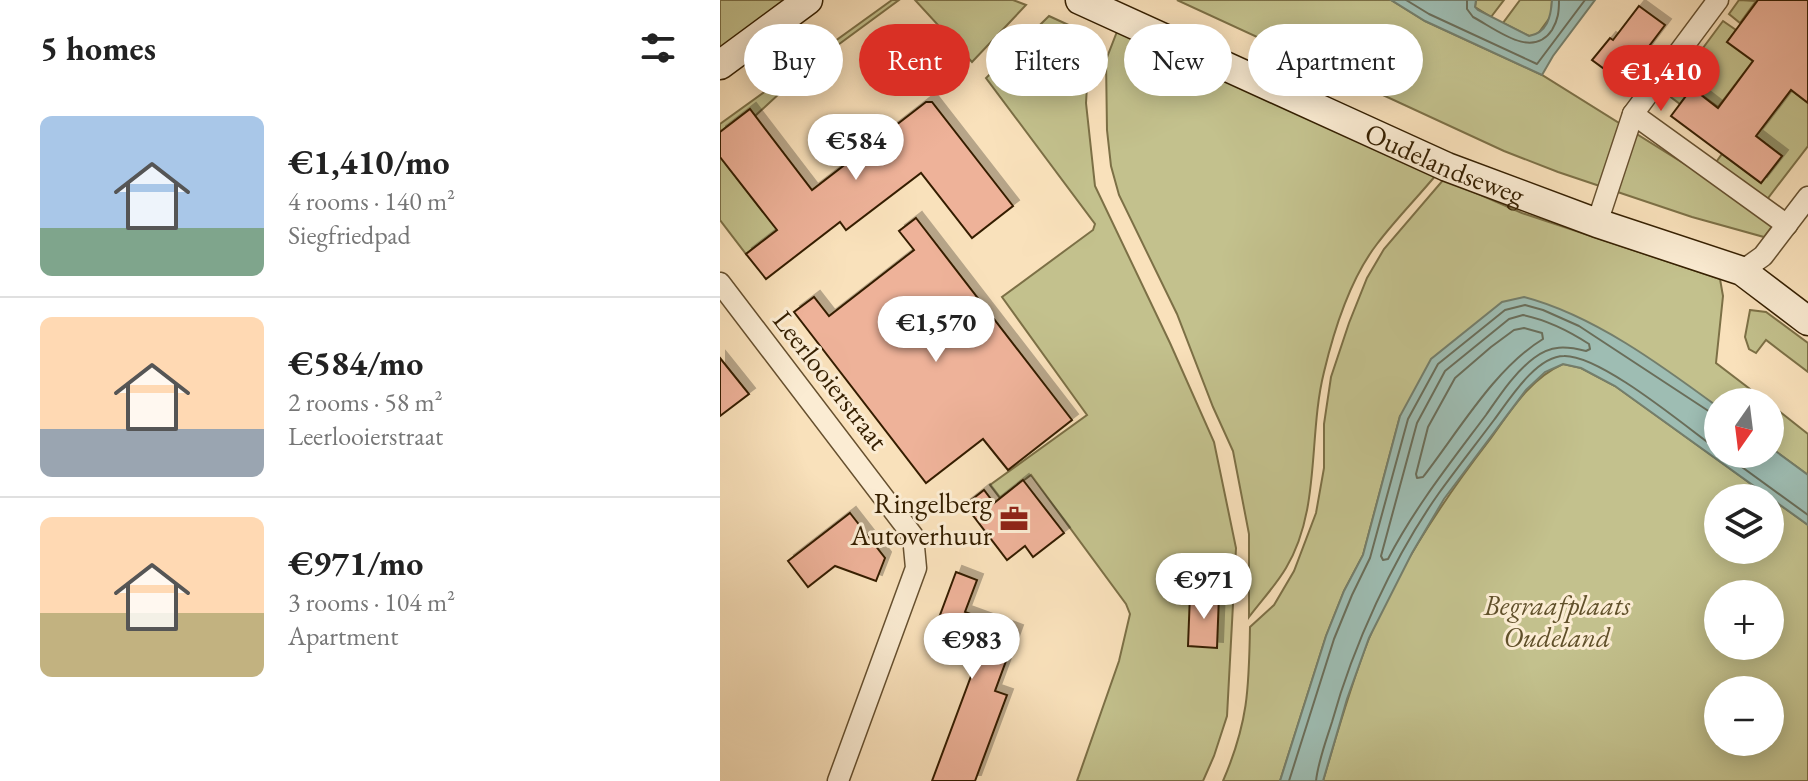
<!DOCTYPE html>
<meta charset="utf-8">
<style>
body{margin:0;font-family:"EB Garamond",serif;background:#f2f2f2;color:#222;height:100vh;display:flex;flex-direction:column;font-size:30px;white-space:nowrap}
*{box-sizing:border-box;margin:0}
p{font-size:26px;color:#767676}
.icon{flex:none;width:44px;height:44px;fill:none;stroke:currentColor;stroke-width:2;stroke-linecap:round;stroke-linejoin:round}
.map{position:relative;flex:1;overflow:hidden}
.panel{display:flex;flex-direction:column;background:#fff;width:720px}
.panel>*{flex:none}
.guide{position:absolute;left:24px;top:24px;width:760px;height:72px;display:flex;gap:16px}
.needle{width:52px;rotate:194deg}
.buttons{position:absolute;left:984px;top:388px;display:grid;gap:16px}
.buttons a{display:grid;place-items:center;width:80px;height:80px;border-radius:50%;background:#fff;box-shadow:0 4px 20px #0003;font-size:40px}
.price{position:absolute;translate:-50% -68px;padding:0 18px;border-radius:28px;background:#fff;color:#222;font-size:26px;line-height:52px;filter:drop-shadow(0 2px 4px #0008)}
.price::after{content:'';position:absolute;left:50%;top:48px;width:24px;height:18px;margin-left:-12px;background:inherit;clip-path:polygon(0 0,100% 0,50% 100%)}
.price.on{background:#d93025;color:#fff}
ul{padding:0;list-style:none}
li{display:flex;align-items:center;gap:24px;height:200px;padding:0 40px}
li+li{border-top:2px solid #e0e0e0}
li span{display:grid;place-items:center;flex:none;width:224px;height:160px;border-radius:12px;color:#555}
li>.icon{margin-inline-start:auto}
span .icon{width:96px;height:96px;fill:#fffc;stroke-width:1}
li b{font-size:34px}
h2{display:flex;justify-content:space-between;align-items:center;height:96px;padding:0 40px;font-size:34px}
.pill{padding:0 28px;border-radius:36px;background:#fff;box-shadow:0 4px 20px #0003;font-size:28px;line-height:72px}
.pill.on{background:#d93025;color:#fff}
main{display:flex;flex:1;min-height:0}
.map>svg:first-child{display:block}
.green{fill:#c3c18d;stroke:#7c7046;stroke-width:2;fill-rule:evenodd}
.water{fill:#9ebdb3;stroke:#747e6b;stroke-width:2}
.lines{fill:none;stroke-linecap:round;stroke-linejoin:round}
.shore{stroke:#6a6e5a;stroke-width:2}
.building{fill:#eeb299;stroke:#351f00;stroke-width:2;filter:url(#shadow)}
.street-casing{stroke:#66502f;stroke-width:23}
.secondary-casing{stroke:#351f00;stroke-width:31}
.street{stroke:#fbecd3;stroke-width:20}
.secondary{stroke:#fbecd3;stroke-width:28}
.labels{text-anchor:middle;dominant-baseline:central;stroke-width:6;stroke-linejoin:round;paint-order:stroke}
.street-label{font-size:28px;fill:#351f00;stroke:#fbecd3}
.poi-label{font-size:28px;fill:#351f00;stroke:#fbecd3;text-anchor:end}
.park-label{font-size:28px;font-style:italic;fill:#60502a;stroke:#fbecd3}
</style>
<main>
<section class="panel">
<h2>5 homes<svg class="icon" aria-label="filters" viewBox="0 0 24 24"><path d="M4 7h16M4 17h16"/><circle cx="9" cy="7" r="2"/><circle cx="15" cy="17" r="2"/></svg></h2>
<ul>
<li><span style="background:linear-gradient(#a9c7e8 70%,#7fa58c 0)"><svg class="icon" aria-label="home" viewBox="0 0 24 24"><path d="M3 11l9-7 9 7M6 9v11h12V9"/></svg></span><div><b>€1,410/mo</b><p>4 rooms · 140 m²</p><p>Siegfriedpad</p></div></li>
<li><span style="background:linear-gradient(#ffd9b3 70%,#9aa5b1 0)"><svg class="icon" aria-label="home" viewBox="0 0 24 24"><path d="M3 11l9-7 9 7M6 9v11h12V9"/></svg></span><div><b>€584/mo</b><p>2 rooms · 58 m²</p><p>Leerlooierstraat</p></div></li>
<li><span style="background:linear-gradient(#ffd9b3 60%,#c2b280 0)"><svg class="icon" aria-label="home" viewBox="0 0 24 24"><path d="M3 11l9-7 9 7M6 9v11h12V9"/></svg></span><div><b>€971/mo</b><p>3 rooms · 104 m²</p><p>Apartment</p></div></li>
</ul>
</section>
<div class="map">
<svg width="1088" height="781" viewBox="0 0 1088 781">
<defs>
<filter id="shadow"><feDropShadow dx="6" dy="-6" stdDeviation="0" flood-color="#0004"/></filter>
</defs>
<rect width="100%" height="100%" fill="#f9e1bb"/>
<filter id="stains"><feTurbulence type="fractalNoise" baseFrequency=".0025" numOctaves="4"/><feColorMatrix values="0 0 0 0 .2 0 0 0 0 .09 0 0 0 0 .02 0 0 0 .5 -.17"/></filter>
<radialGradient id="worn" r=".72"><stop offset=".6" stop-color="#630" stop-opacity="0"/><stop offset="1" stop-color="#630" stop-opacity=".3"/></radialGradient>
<g class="green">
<path d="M 0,0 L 78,0 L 0,57 Z"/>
<path d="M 172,0 L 179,0 L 88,67 L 35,116 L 29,110 L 0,132 L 0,124 Z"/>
<path d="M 195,0 L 293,0 L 306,5 L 252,62 Z"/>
<path d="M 457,0 L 671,0 L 705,21 L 822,75 L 1056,221 L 1044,237 L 972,217 L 838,172 L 784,151 Z"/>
<path d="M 756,0 L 784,0 L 771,17 L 755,7 Z"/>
<path d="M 800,0 L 832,0 L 831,16 L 817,35 L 809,36 L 783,23 Z"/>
<path d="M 1019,0 L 1036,1 L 1020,23 L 1009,14 Z"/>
<path d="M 329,16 L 377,38 L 369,52 L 366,103 L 375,186 L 450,343 L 494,442 L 516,548 L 507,716 L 494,756 L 483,781 L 357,781 L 399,661 L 410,614 L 406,604 L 311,475 L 280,498 L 270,485 L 367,415 L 282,297 L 373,230 L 375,224 L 266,78 Z"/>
<path d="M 1003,21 L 1016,30 L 1007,42 L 1033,61 L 998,107 L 972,88 L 960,104 L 948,95 Z"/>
<path d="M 398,29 L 716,175 C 697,198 675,220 657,244 C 630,279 614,330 604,372 C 588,436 601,510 566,568 C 556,585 541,601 529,617 L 529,534 L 513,451 L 493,407 L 457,314 L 399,195 L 391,166 L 387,130 L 386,60 Z"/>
<path d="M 1071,90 L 1088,103 L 1088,146 L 1045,202 L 994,165 L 1002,154 L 1041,183 L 1062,156 L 1036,136 Z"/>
<path d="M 0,157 L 43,212 L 78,215 L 26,254 L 0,220 Z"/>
<path d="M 724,179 L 802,213 L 1000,279 L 1003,296 L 996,363 L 1047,402 L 998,402 L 998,407 L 894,337 L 680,416 L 643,555 L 624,591 L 606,636 L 560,781 L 503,781 C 528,723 529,689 530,627 L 554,605 L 574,571 L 596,513 L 604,468 L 604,424 L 611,377 L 629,323 L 647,278 L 664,249 Z"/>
<path d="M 1030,310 L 1046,312 L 1088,343 L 1088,372 L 1046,340 L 1036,353 L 1029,349 L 1025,337 Z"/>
<path d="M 843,364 L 861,368 L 895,386 L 1088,525 L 1088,781 L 603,781 C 617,734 630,687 648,641 C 677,569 721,503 768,442 C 790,412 809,379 843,364 ZM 998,498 L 1050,498 L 1050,550 L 998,550 ZM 998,594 L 1050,594 L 1050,646 L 998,646 ZM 998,690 L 1050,690 L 1050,742 L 998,742 Z"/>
<path d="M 1050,404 L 1088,434 L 1088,475 L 1050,447 Z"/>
</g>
<g class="water">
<path d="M 671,0 L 756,0 L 755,7 L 758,10 L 809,36 C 827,33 831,17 832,0 L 875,0 L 833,56 L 822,75 L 705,21 Z"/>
<path d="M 804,297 C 873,315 941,365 998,407 L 998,454 L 1050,454 L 1050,447 L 1088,475 L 1088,525 L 895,386 L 861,368 L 843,364 L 825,372 L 806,390 L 724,499 L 692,553 L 649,638 L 627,699 L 603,781 L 560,781 L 606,636 L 624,591 L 643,555 L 680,416 L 711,359 L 782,302 Z"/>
</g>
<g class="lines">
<g class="shore">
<path d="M 686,0 L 709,14 L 817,64 L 865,0"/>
<path d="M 747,0 L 747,9 L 753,17 C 776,29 812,60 832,30 C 838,20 839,12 839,0"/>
<path d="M 803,315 C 827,320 849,331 869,344 L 870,349 L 866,351 C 846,346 831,345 814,358 C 794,373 780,395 766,415 C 731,462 695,507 668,559 L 663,560 L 661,556 L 697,423 L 725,371 L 789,319 Z"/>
<path d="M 804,328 L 822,333 L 823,339 C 775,368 738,432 703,477 L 697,478 L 696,474 L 708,427 L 735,378 L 771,347 L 794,330 Z"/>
<path d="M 1004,454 L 1088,515"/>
<path d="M 569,781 L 614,639 L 632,595 L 650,558 L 688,419 L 718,364 L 785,310 L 805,305 L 823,310 L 859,326 L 990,412 L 998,413"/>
<path d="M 596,781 C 598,762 606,741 612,722 C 633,646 673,558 719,493 C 737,468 756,444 774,420 C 789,400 816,356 844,356 C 881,355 966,427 998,450"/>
</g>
</g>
<g class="building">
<path d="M 1038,0 L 1088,0 L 1088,103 L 1071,90 L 1036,136 L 1062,156 L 1041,183 L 951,116 L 972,88 L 998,108 L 1033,61 L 1007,42 Z"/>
<path d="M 919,6 L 945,25 L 902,82 L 872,60 L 890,38 L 893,40 Z"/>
<path d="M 206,102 L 212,102 L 293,206 L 252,238 L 201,173 L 126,230 L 120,222 L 46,279 L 26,254 L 57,230 L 0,157 L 0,132 L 30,109 L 92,190 Z"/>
<path d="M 196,218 L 352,420 L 288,470 L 263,439 L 206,483 L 74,312 L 94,297 L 109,316 L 194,250 L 179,231 Z"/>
<path d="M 0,358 L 29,394 L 0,416 Z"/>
<path d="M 303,480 L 344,533 L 313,557 L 305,546 L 287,560 L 245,505 L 264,490 L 274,503 Z"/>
<path d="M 130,513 L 165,558 L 156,581 L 115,566 L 88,587 L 68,561 Z"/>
<path d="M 236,572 L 257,580 L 245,612 L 297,631 L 275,691 L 287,695 L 255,781 L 212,781 L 257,660 L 210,642 Z"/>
<path d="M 470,594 L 499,595 L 497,648 L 468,646 Z"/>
</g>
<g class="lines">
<defs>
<g id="street">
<path d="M 913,114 L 1067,225"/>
<path d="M 877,223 L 913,114 L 998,0"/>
<path d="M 1022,271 L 1043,256 L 1088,197"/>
<path d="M 0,283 L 193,536 L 196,568 L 118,781"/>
</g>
<g id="secondary">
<path id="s1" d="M 360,0 L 727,167 L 877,223 L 1022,271 L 1088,321"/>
<path d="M 0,65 L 88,0"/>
</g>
</defs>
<use href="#street" class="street-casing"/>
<use href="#secondary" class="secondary-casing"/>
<use href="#street" class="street"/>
<use href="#secondary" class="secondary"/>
</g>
<defs>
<symbol id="office-bare" viewBox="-9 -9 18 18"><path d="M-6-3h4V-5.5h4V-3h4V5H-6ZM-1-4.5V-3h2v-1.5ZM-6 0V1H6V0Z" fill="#8f2418" stroke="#fbecd3" stroke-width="2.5" paint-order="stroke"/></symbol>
</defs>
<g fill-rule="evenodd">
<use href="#office-bare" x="274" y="499" width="40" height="40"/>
</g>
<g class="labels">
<g class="street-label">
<text stroke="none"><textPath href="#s1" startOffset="400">Oudelandseweg</textPath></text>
<text transform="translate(111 380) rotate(52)">Leerlooierstraat</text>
</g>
<g class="poi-label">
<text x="272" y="503">Ringelberg<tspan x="272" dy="32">Autoverhuur</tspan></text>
</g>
<g class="park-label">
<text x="837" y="605">Begraafplaats<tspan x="837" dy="32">Oudeland</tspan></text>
</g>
</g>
<rect width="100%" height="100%" filter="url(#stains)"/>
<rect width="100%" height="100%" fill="url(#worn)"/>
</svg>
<div class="buttons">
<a><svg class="needle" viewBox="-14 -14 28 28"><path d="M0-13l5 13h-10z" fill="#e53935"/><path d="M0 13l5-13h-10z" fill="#767676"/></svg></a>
<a><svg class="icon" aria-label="layers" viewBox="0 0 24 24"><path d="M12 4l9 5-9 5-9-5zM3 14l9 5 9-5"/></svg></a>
<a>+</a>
<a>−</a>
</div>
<b class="price on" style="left:941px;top:113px">€1,410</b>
<b class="price" style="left:136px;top:182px">€584</b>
<b class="price" style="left:216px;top:364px">€1,570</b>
<b class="price" style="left:484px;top:621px">€971</b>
<b class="price" style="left:252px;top:681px">€983</b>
<div class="guide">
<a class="pill">Buy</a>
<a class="pill on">Rent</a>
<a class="pill">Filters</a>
<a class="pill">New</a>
<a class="pill">Apartment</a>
</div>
</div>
</main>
